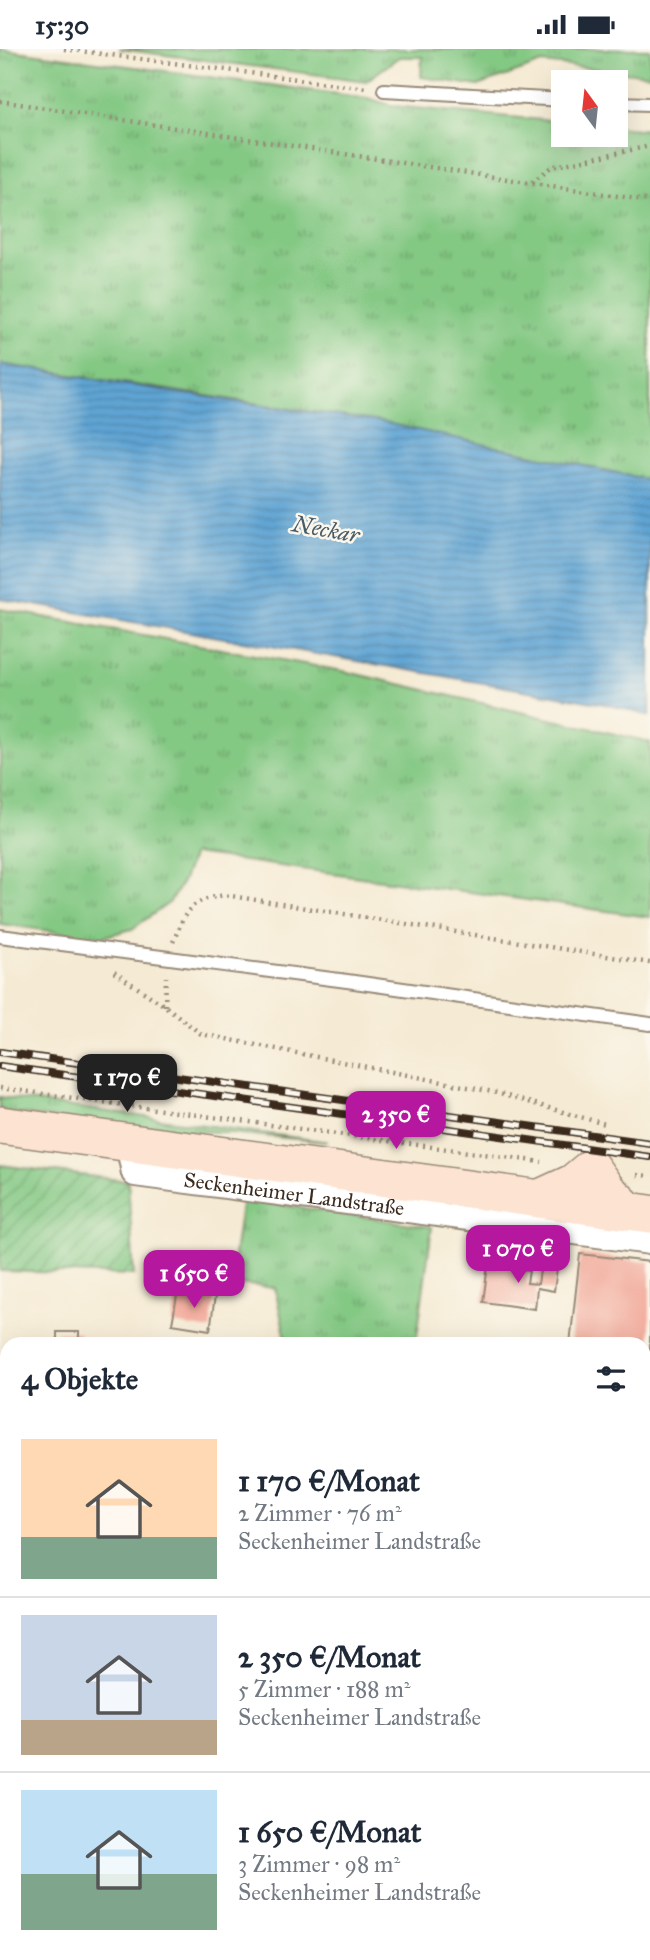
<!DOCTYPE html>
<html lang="de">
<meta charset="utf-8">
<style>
body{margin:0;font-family:"IM FELL Great Primer",serif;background:#f6f6f7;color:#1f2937;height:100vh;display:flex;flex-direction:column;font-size:26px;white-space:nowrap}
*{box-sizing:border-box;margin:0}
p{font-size:23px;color:#747a83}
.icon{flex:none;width:38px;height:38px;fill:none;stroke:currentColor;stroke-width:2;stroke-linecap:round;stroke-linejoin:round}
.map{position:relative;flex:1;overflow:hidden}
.side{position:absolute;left:0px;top:1288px;width:651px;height:623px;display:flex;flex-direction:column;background:#fff;border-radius:21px 21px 0 0;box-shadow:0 7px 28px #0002}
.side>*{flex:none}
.needle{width:46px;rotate:345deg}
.buttons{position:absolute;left:551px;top:21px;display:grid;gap:14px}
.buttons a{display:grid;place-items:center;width:77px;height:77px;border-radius:0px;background:#fff;box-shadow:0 7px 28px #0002;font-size:35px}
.price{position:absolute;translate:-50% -60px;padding:0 16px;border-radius:14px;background:#b5179e;color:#fff;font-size:23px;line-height:46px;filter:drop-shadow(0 2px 4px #0008)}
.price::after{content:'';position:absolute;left:50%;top:42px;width:21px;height:16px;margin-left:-10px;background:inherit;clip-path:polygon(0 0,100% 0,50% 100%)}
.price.active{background:#222;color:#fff}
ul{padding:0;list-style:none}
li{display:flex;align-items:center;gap:21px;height:175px;padding:0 21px}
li+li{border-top:2px solid #e0e1e3}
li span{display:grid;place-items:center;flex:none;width:196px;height:140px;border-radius:0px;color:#555}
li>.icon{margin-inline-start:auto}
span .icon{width:84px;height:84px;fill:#fffc;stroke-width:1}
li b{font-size:30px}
h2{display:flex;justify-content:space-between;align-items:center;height:84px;padding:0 21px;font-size:30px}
.status{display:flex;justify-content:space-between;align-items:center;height:49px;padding:0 35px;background:#fff;direction:ltr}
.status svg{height:19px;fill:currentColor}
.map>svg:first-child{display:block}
.grass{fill:url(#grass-tufts);stroke:#5f7950;stroke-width:2}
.garden{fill:url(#garden-furrows);stroke:#5f7950;stroke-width:2}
.water{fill:url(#water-rules);stroke:#4d6779;stroke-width:2}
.building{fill:#f09d8d}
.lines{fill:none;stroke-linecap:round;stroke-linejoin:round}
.lane-casing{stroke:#988a78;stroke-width:16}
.street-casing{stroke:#988a78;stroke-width:30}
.secondary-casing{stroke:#988a78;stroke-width:40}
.path{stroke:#988a78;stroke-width:4.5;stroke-dasharray:2 5;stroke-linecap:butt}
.lane{stroke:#fff;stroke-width:12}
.street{stroke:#fff;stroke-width:26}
.secondary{stroke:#fde3d1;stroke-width:37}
.rail-casing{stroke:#3b2a1e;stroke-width:8}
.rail{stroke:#fbf7ec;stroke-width:5;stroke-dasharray:16;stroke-linecap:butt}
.labels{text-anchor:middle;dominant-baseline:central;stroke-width:5;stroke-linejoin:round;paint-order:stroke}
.street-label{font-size:21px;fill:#3b2a1e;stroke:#fbf7ec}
.water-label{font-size:23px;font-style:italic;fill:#495b67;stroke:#fbf7ec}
</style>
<div class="status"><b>15:30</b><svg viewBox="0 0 49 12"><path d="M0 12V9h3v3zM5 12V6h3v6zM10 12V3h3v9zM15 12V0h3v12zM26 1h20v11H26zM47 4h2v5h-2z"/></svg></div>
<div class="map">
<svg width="650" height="1911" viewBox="0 0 650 1911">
<defs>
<pattern id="grass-tufts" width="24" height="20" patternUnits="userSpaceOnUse" patternTransform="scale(1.75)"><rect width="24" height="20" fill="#83c883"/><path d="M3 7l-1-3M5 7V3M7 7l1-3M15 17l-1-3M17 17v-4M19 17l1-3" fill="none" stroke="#6ca36b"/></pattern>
<pattern id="garden-furrows" width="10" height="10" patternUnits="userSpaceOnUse" patternTransform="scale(1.75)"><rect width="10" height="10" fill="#83c883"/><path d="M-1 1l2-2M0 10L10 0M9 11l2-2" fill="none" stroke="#6ca36b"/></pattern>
<pattern id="water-rules" width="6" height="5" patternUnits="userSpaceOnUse" patternTransform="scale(1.75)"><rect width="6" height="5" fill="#5fa4d4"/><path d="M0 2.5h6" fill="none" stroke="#5086ab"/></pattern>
</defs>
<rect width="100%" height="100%" fill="#fbf7ec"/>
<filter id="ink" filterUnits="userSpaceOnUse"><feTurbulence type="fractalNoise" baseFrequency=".0143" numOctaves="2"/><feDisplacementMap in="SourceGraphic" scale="14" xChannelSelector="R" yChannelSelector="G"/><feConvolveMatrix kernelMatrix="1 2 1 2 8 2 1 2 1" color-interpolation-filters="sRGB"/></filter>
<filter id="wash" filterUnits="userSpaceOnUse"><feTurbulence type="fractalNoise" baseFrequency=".00686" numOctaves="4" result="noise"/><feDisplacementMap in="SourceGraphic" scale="28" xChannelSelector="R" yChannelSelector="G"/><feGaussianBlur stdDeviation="1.57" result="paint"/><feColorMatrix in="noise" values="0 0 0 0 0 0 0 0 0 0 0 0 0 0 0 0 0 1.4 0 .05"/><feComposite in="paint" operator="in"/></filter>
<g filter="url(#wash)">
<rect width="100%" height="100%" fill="#f5ead3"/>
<g class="grass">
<path d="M 0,0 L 367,49 L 394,57 L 563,73 L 564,86 L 616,86 L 616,78 L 650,81 L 650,431 L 383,374 L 0,315 Z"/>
<path d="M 119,0 L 650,0 L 650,26 L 542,14 L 478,37 L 421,28 L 422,8 L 399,8 L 366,32 Z"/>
<path d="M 0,560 L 343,622 L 650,693 L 650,868 L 193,805 L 183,831 L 170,853 L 132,880 L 99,889 L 0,875 Z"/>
<path d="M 0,1048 L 328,1093 L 221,1083 L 130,1080 L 0,1062 Z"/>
<path d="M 242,1150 L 432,1178 L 416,1295 L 287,1295 L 275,1239 L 230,1234 Z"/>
</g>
<path class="garden" d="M 0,1116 L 128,1132 L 134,1226 L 0,1222 Z"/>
<path class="water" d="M 0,315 L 187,345 L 381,373 L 650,431 L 650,667 L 610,656 L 0,550 Z"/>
<g id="blocks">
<g class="building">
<path d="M 580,1205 L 650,1213 L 650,1302 L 644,1301 L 644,1295 L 570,1295 Z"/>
<path d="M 542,1209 L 558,1212 L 554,1242 L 537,1239 L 535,1260 L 483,1253 L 488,1216 L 529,1222 L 527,1234 L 538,1235 Z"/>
<path d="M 178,1241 L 215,1247 L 210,1281 L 172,1275 Z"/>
<rect x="57" y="1283" width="22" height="12"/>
<path d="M 7,1413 L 7,1448 L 0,1450 L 0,1415 Z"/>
<path d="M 644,1752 L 648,1752 L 650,1767 L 650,1805 L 644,1806 Z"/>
<path d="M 91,1904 L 217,1904 L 218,1911 L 92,1911 Z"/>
<path d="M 255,1904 L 280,1904 L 281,1911 L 256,1911 Z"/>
<path d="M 290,1904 L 365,1904 L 366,1911 L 291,1911 Z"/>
</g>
</g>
</g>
<g filter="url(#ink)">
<use href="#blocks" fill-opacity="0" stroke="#988a78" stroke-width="2"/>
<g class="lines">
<defs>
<g id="lane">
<path d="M 384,41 L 564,51"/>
<path d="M 616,54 L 650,55"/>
<path d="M 0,887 L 347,932 L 650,975"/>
<path d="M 383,1904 L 384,1911"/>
</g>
<g id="street">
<path id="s1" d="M 129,1094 L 135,1124 L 650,1192"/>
<path d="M 644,1345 L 650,1344"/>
<path d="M 0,1495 L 7,1494"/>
</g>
<g id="secondary">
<path d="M 0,1076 L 650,1165"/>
<path d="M 538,1150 L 573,1134 L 591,1119 L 606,1140 L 629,1162"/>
<path d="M 644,1387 L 650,1385"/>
<path d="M 0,1534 L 7,1532"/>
</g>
</defs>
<use href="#lane" class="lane-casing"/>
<use href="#street" class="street-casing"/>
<use href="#secondary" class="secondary-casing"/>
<g class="path">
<path d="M 64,0 L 366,39"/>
<path d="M 0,52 L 650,152"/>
<path d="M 532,133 L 551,118 L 650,97"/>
<path d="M 173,893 C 187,860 188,852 225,846 L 650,914"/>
<path d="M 114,923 L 165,957 L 201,985 L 493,1043 L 605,1075"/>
<path d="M 165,957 L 166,928"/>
<path d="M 0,1039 L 542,1113"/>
<path d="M 637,1126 L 650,1127"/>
</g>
<use href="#lane" class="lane"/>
<use href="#street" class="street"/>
<use href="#secondary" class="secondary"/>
<defs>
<g id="rail">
<path d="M 0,1003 L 650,1094"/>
<path d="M 0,1017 L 650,1108"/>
</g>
</defs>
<use href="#rail" class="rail-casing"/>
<use href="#rail" class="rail"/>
</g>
</g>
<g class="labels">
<g class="street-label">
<text stroke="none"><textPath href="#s1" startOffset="191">Seckenheimer Landstraße</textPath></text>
</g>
<g class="water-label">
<text transform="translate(326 480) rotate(10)">Neckar</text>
</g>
</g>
</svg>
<div class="buttons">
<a><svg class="needle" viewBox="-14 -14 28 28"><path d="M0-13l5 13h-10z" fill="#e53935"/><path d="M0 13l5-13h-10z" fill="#747a83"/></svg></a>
</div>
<b class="price active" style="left:127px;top:1065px">1 170 €</b>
<b class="price" style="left:396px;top:1102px">2 350 €</b>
<b class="price" style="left:518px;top:1236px">1 070 €</b>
<b class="price" style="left:194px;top:1261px">1 650 €</b>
<section class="side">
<h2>4 Objekte<svg class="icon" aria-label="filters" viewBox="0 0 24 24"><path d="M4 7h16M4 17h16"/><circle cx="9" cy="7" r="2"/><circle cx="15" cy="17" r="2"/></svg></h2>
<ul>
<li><span style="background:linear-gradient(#ffd9b3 70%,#7fa58c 0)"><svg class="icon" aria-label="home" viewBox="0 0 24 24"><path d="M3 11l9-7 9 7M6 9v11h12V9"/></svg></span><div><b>1 170 €/Monat</b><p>2 Zimmer · 76 m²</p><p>Seckenheimer Landstraße</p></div></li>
<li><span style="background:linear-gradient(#c9d6e8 75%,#b9a48a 0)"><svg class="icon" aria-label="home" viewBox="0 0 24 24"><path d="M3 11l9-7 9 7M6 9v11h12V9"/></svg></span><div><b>2 350 €/Monat</b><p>5 Zimmer · 188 m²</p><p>Seckenheimer Landstraße</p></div></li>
<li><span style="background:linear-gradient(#bfe0f5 60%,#7fa58c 0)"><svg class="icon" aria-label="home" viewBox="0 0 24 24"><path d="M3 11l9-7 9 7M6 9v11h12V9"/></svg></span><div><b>1 650 €/Monat</b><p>3 Zimmer · 98 m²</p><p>Seckenheimer Landstraße</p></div></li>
</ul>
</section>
</div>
